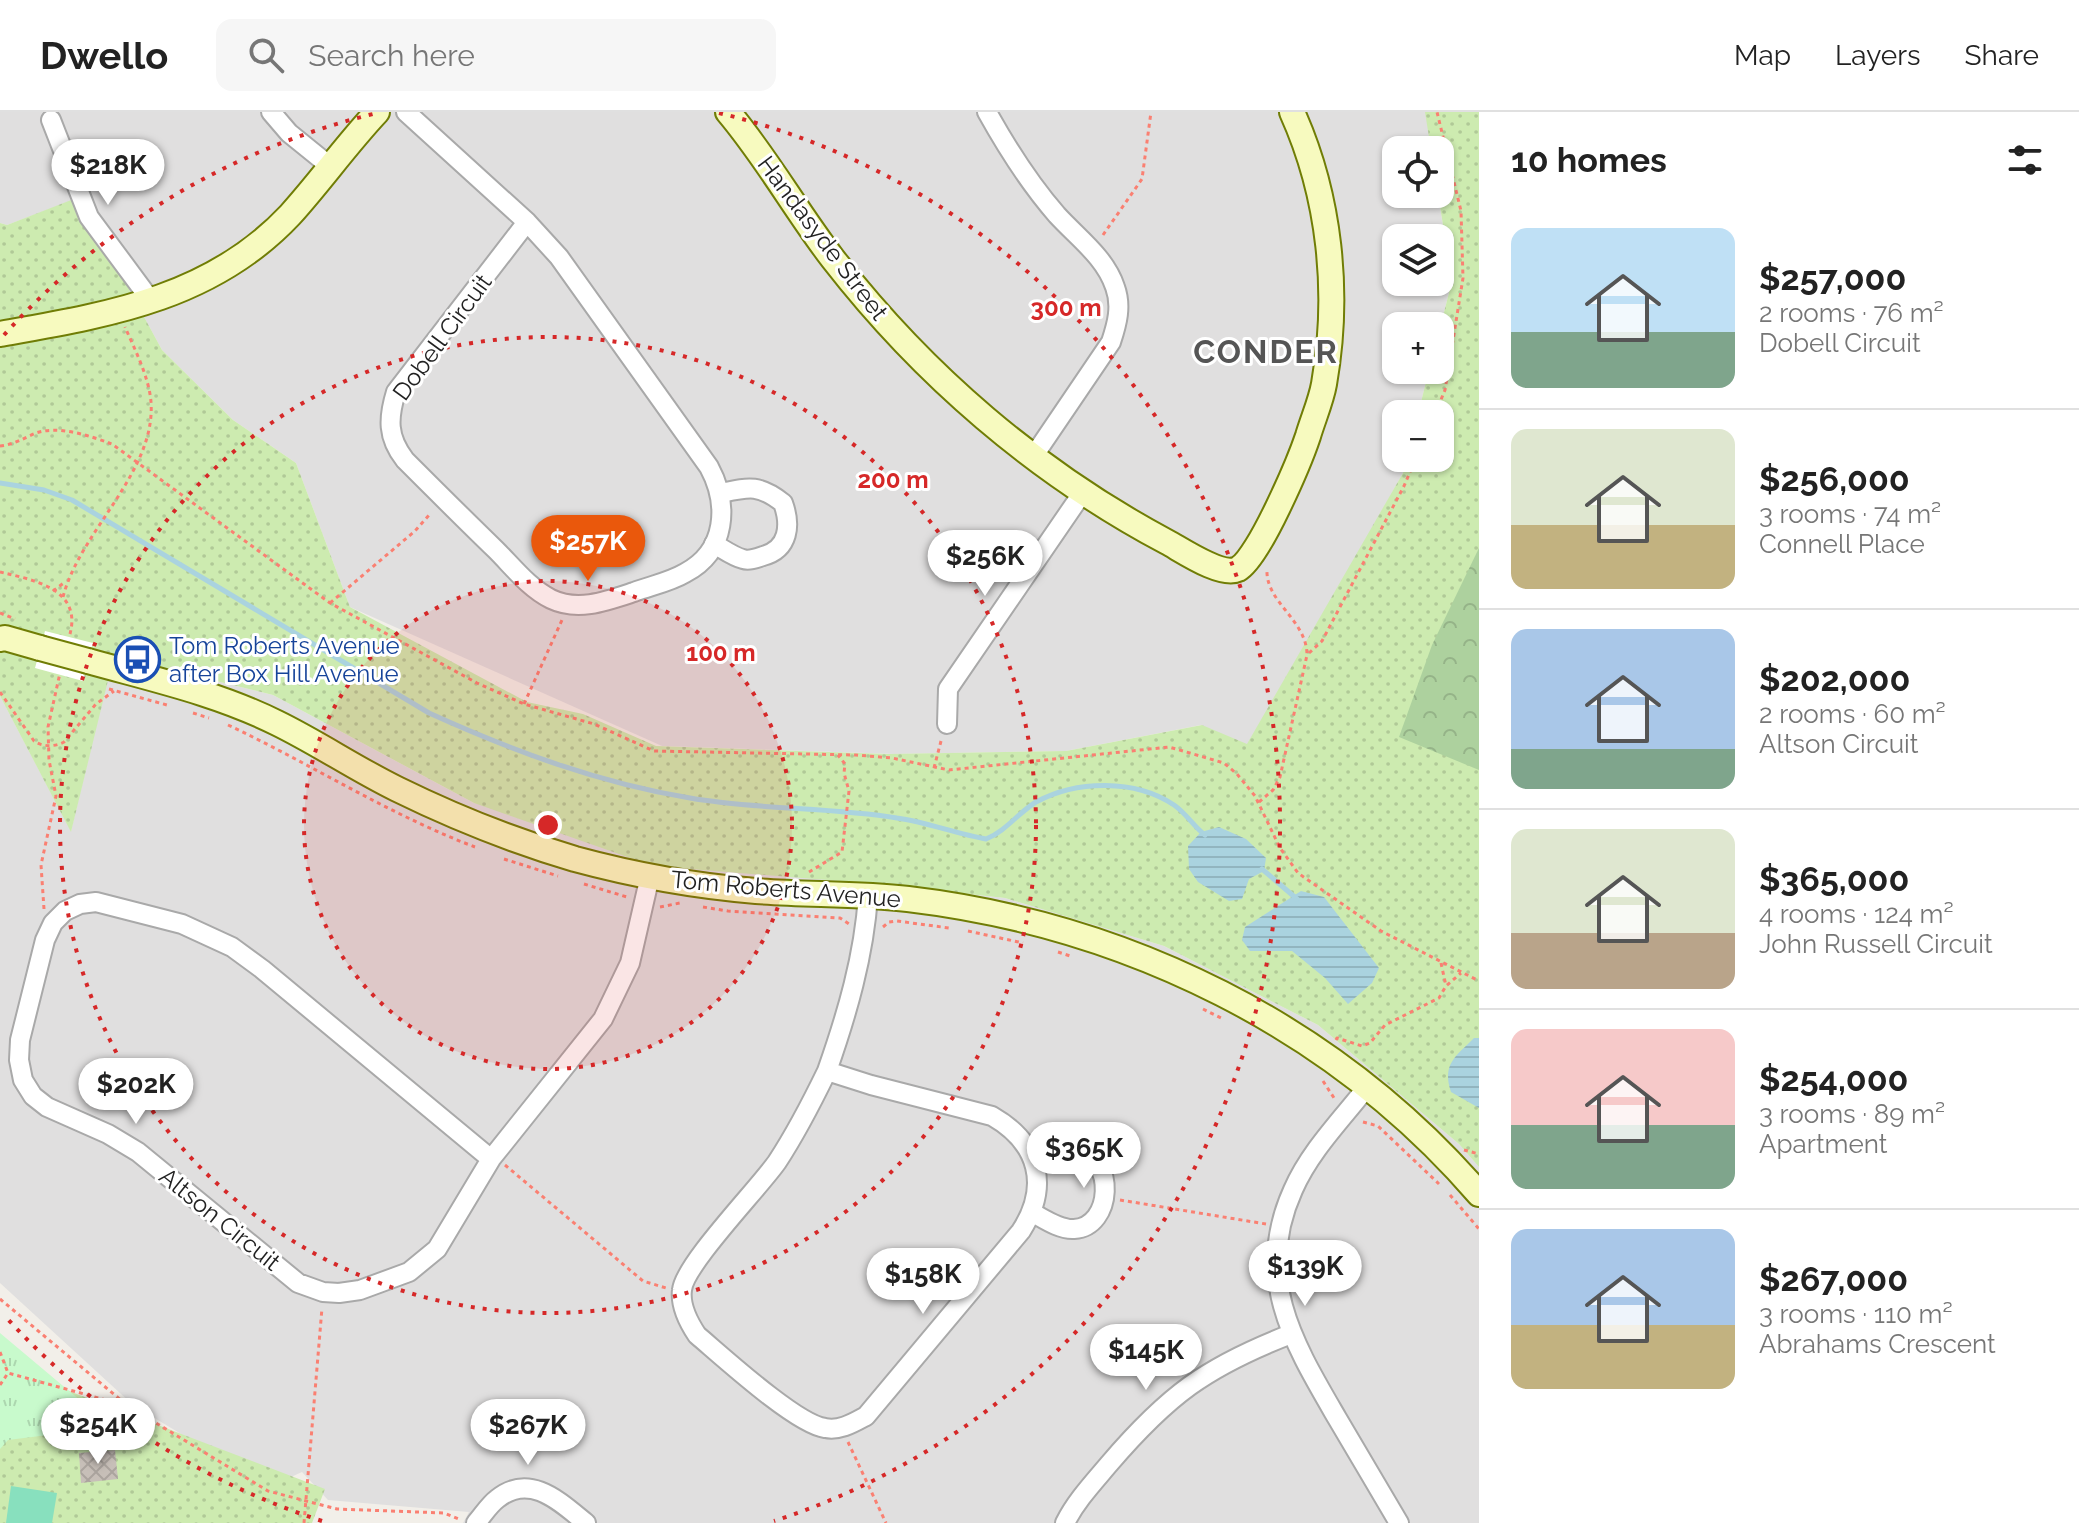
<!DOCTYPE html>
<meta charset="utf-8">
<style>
body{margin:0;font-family:Raleway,sans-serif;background:#f6f6f6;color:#222;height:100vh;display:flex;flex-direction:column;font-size:30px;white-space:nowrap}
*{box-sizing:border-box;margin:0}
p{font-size:26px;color:#767676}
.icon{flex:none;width:44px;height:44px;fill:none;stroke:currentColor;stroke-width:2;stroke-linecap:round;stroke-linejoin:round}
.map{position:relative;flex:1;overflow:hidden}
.details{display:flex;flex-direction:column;background:#fff;width:600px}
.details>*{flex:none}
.fabs{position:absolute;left:1382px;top:24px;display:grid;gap:16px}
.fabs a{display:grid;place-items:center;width:72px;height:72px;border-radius:16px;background:#fff;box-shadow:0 2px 6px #0004;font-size:40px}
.price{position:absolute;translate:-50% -68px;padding:0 18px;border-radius:28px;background:#fff;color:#222;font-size:26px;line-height:52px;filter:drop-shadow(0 2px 4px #0008)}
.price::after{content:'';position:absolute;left:50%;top:48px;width:24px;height:18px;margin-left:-12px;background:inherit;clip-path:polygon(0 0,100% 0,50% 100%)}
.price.selected{background:#ea580c;color:#fff}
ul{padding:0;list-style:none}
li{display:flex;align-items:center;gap:24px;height:200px;padding:0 32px}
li+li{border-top:2px solid #e0e0e0}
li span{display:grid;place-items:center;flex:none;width:224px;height:160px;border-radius:16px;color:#555}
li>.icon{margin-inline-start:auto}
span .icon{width:96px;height:96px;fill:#fffc;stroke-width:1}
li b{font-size:34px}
h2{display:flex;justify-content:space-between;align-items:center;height:96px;padding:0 32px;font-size:34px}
header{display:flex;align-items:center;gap:48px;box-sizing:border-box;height:112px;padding:0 40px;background:#fff;border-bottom:2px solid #e0e0e0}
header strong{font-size:38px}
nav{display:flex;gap:44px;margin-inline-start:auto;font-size:28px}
.search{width:560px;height:72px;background:#f6f6f6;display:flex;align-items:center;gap:20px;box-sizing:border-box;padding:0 28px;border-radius:16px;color:#767676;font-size:30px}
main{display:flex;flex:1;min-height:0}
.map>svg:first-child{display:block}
.residential{fill:#e0dfdf;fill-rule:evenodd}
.grass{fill:url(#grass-dots)}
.forest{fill:url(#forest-crowns)}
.park{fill:url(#park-tufts)}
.pitch{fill:#88e0be}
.water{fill:url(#water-rules)}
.pier{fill:#fff}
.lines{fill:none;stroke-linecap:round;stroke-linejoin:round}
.stream{stroke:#aad3df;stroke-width:5}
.building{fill:url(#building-cross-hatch)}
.street-casing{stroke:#a9a9a9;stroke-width:22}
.secondary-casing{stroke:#707d05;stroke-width:28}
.path{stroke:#fa8072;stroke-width:3;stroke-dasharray:4 4;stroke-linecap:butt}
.street{stroke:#fff;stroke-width:18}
.secondary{stroke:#f7fabf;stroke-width:24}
.secondary-bridge-casing{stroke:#707d05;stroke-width:28;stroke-linecap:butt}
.secondary-bridge{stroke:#f7fabf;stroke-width:24}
.ring{fill:none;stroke:#d62828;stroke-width:4;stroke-dasharray:4 8}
.labels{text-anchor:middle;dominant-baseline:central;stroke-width:6;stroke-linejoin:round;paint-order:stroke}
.street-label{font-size:24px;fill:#222;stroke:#fff}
.transit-label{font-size:24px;fill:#164399;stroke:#fff;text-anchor:start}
.district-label{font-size:32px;font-weight:bold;letter-spacing:2px;fill:#555;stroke:#fff}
.centre{fill:#d62828;stroke:#fff;stroke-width:4}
.ring-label{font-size:24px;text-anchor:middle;font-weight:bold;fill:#d62828;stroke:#fff;stroke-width:6;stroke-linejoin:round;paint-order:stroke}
</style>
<header>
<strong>Dwello</strong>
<div class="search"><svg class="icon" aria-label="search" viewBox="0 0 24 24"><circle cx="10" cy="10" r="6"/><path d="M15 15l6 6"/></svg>Search here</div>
<nav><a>Map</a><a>Layers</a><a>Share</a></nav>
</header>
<main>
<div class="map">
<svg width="1479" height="1411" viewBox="0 0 1479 1411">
<defs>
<pattern id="grass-dots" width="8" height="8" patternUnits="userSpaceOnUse" patternTransform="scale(2)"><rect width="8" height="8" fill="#cdebb0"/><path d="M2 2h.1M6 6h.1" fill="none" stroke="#b0c997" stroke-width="1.8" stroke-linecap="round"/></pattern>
<pattern id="forest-crowns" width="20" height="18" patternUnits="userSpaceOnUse" patternTransform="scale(2)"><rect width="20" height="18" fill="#add19e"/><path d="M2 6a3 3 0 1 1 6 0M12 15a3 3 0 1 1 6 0" fill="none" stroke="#95b388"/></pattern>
<pattern id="park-tufts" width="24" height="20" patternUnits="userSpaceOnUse" patternTransform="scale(2)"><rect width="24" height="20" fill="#c8facc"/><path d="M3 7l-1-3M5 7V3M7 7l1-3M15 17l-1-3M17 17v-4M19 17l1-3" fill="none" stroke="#acd6af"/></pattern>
<pattern id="water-rules" width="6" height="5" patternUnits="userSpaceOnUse" patternTransform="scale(2)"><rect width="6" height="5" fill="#aad3df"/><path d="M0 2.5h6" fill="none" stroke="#92b5bf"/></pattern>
<pattern id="building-cross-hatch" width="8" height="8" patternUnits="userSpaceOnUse" patternTransform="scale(2)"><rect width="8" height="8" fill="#c7bfb8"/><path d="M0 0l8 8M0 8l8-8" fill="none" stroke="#aba49e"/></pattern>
</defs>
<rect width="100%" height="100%" fill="#f2efe9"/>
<g class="residential">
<path d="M 0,0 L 1426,0 L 1431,38 L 1396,38 L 1396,82 L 1438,82 L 1452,169 L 1440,216 L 1396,214 L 1396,258 L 1429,258 L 1418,302 L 1396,302 L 1396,346 L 1407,346 L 1403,361 L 1238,658 L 1201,613 L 1066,639 L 894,642 L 662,634 L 350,495 L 296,351 L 233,308 L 162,238 L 79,86 L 7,113 L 0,111 ZM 1396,126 L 1440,126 L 1440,170 L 1396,170 Z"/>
<path d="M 113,544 L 273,583 L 474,691 L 877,772 L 1005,786 L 1164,834 L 1318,913 L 1459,1032 L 1479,1055 L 1479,1411 L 463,1411 L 469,1400 L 328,1388 L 302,1360 L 269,1375 L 133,1293 L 0,1171 L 0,584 L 71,719 Z"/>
</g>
<g class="grass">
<path d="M 1425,0 L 1479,0 L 1479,1055 L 1459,1032 L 1318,913 L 1164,834 L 1005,786 L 877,772 L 653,754 L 474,691 L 273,583 L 114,544 L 71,720 L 0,584 L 0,111 L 7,113 L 79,85 L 162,238 L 233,308 L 296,351 L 350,495 L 527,590 L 583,602 L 656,634 L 888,642 L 1066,639 L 1202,613 L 1247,632 L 1403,361 L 1407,346 L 1440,346 L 1440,302 L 1418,302 L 1429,258 L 1440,258 L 1440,216 L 1452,169 L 1438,82 L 1440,82 L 1440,38 L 1431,38 Z"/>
<path d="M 14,1258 L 325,1377 L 312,1411 L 0,1411 L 0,1273 Z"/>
</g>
<path class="forest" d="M 1479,436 L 1479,658 L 1399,625 L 1432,533 Z"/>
<path class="park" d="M 0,1221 L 112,1315 L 8,1328 L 0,1337 Z"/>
<path class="pitch" d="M 11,1374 L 57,1381 L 52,1411 L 6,1411 Z"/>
<g class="water">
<path d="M 1219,715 L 1246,727 L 1266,746 L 1264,759 L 1249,767 L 1242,787 L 1229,789 L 1198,770 L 1189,757 L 1188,734 L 1201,720 Z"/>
<path d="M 1301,779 L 1324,785 L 1379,856 L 1372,871 L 1348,892 L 1325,866 L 1292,839 L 1250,839 L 1242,828 L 1245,815 Z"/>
<path d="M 1474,926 L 1479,926 L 1479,996 L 1451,980 C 1442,952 1455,945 1474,926 Z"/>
</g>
<path class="pier" d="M 45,519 L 93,531 L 83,569 L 35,556 Z"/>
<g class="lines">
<g class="stream">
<path d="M 0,371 L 44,378 L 72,388 L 429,601 C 513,639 599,671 690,686 C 759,698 829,695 897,706 C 927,710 956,722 986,727 C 1006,719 1018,701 1036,690 C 1077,668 1135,667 1174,693 C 1186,701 1194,715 1205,723"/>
<path d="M 1262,757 L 1297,787"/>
</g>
</g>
<path class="building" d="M 115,1338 L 118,1367 L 81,1371 L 79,1341 Z"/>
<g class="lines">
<defs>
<g id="street">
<path d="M 271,0 L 289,21 L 331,55"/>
<path d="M 406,0 L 527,110 L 559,145 L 709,355 C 729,392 727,439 685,461 C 670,470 650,474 634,480 C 607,489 578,500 551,487 C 529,476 513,455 496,438 C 465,408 435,378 405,348 C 387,325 388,306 396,280 L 527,110"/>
<path d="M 987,0 C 1007,36 1030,72 1057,103 C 1078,126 1105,145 1115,175 C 1122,194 1117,212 1111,230 L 1033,345"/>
<path d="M 51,8 L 89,105 L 152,190"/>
<path d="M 714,432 C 723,437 734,445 743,447 C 749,449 757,446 763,444 C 789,437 791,413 783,391 C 759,372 749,375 721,381"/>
<path d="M 947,612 L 948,577 L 1083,380"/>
<path d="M 827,959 C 812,990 796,1021 777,1050 C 758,1077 684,1153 682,1178 C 680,1193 689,1211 697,1223 C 723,1245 796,1312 825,1316 C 840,1319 853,1311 866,1304 L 1021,1119 C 1050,1074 1039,1031 992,1004 L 871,973 L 827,959 C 847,902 864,844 868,784"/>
<path d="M 1367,975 C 1342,1007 1310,1039 1293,1078 C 1253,1166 1294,1232 1337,1306 C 1358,1341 1378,1376 1399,1411"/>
<path d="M 491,1047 L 262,857 L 232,835 L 182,812 L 96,790 L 80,792 L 65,799 L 53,811 L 45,828 L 20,928 L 19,948 L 23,968 L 33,984 L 47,995 L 108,1022 L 138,1040 L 298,1171 L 323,1180 L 339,1181 L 360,1178 L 409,1160 L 437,1137 L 491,1047 L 603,907 L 630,851 L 650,764"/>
<path d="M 1033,1101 C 1044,1107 1060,1118 1074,1117 C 1113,1115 1116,1045 1077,1038 C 1064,1036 1047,1045 1035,1050"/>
<path d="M 476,1411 C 483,1403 489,1393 497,1387 C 530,1360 560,1390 586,1411"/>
<path d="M 1065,1411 C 1076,1389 1093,1371 1109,1352 C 1168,1283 1206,1255 1291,1222"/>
</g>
<g id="secondary">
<path d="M 728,0 C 767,46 796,99 833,147 C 923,263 1037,361 1167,430 C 1182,438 1221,465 1238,457 C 1259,446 1300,348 1308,324 C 1313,307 1321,289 1324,272 C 1340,181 1330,84 1292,0"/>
<path d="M 0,222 C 107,203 211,187 290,103 C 320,70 346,33 377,0"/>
<path d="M 0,527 L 5,526 L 40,536"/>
<path d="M 88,549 C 152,567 217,581 277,611 C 318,631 356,657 397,677 C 454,705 514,729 575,747 C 634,763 695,774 756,779 C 806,783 858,781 908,787 C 1127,813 1334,914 1479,1082"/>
</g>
</defs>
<use href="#street" class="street-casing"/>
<use href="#secondary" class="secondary-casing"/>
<g class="path">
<path d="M 1103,123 L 1142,67 L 1151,0"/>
<path d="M 1435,302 L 1445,278 L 1463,166 L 1461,99 L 1437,0"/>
<path d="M 0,334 C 13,333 24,326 36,321 C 59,313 90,324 112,332 L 330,491 L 477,571 L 524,592 L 594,612 L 654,639 L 856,643 L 892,646 L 949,658 L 1169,635 L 1224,651 L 1237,662 L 1255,684 L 1280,736 L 1298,761 L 1381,819 L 1479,869"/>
<path d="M 0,460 C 34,468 82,477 70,522"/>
<path d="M 53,479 L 65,470"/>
<path d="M 63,485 C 80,419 156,360 151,290 C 149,265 135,238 125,215"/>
<path d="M 330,491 L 415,419 L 431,401"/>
<path d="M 0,501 L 15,507"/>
<path d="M 1309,541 L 1322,529 L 1404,374 L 1416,346"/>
<path d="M 109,577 L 167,593"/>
<path d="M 0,580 L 34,629 C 42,635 55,635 64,630 L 96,592 L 114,579"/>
<path d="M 524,592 L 562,508"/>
<path d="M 193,601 L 209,606"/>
<path d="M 228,613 C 311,652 388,702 475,735"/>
<path d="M 934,656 L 941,629"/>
<path d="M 1259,690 L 1273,678 L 1280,665 L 1307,543 C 1307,508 1265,490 1267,457"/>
<path d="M 504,747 L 558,764"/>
<path d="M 809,760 L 842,740 L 849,679 L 844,661 L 845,652 L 838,643"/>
<path d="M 584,772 L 627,785"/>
<path d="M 660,795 L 680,791"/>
<path d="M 703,795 L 728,799 L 840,806 L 849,812"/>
<path d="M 44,797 L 41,753 L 56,684 L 49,648 L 48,615 L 60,561"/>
<path d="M 883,815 L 889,810 L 897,809 L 949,816"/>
<path d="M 968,819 L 1023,831"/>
<path d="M 1058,840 L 1073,845"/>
<path d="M 1441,851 L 1446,874"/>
<path d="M 1203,897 L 1221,906"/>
<path d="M 1336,928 L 1337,926 L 1362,934 L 1370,931 L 1385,913 L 1439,886 L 1446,874 L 1461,861"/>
<path d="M 1323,969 L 1336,989"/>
<path d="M 1363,1010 L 1378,1014 L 1439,1072"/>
<path d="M 1464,1038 L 1479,1042"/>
<path d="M 505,1053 L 643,1169 L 666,1176"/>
<path d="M 1450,1083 L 1479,1117"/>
<path d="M 1120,1088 L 1266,1112"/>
<path d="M 0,1187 L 128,1294 L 268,1379 L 337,1397 L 444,1401 L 461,1408"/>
<path d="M 0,1240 L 8,1261"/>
<path d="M 0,1273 L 8,1261 L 124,1293"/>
<path d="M 848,1330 L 886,1411"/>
<path d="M 304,1411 L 322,1196"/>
</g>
<use href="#street" class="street"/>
<use href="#secondary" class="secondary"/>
<defs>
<path id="secondary-bridge" d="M 40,536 L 88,549"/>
</defs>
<use href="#secondary-bridge" class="secondary-bridge-casing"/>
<use href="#secondary-bridge" class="secondary-bridge"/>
</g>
<circle cx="548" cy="713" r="244" fill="#d62828" fill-opacity=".12"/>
<g class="ring">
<circle cx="548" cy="713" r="244"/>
<circle cx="548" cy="713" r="488"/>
<path d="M322 1409A732 732 0 0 1 4 1203M4 223A732 732 0 0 1 377 1M719 1A732 732 0 0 1 774 1409"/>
</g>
<defs>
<symbol id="bus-ring" viewBox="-11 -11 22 22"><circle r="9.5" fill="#fff" stroke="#1a4fb4" stroke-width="1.5"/><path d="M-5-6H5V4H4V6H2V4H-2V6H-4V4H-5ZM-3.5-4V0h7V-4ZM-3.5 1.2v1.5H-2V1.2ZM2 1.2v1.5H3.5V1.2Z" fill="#1a4fb4"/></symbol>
</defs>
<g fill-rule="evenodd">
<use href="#bus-ring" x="112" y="522" width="51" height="51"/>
</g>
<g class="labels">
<g class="street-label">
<text transform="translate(823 126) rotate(53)">Handasyde Street</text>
<text transform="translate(442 225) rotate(-54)">Dobell Circuit</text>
<text transform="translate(786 777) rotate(5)">Tom Roberts Avenue</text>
<text transform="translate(220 1107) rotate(39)">Altson Circuit</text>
</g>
<g class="transit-label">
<text x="169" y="533">Tom Roberts Avenue<tspan x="169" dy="28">after Box Hill Avenue</tspan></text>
</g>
<g class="district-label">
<text x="1266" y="239">CONDER</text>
</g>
</g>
<circle cx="548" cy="713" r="12" class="centre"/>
<g class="ring-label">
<text x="1066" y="204">300 m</text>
<text x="893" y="376">200 m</text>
<text x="721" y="549">100 m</text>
</g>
</svg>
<div class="fabs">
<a><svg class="icon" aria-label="locate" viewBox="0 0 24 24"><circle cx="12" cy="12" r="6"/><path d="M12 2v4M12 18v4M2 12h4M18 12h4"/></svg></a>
<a><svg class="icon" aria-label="layers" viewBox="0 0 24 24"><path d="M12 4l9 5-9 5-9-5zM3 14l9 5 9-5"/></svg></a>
<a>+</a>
<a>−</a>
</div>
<b class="price" style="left:108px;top:95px">$218K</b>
<b class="price selected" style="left:588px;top:471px">$257K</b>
<b class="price" style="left:985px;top:486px">$256K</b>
<b class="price" style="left:136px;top:1014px">$202K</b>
<b class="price" style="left:1084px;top:1078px">$365K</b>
<b class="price" style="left:1305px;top:1196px">$139K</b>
<b class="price" style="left:923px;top:1204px">$158K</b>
<b class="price" style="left:1146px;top:1280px">$145K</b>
<b class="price" style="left:98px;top:1354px">$254K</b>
<b class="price" style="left:528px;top:1355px">$267K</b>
</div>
<section class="details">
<h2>10 homes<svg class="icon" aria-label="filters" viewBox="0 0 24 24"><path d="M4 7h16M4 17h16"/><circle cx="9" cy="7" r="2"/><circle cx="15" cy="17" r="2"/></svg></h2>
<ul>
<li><span style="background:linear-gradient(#bfe0f5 65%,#7fa58c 0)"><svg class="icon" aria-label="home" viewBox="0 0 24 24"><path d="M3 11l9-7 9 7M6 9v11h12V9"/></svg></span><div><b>$257,000</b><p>2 rooms · 76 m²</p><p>Dobell Circuit</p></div></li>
<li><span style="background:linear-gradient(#dfe7d0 60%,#c2b280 0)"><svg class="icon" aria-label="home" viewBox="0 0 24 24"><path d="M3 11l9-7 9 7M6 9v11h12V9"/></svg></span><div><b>$256,000</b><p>3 rooms · 74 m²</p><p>Connell Place</p></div></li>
<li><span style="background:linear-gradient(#a9c7e8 75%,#7fa58c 0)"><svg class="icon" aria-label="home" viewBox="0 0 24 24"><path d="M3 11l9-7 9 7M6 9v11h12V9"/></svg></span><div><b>$202,000</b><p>2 rooms · 60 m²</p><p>Altson Circuit</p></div></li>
<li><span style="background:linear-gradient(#dfe7d0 65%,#b9a48a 0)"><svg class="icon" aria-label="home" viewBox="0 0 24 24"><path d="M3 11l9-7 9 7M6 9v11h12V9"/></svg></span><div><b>$365,000</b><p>4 rooms · 124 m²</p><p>John Russell Circuit</p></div></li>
<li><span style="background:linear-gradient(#f6c9c9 60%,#7fa58c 0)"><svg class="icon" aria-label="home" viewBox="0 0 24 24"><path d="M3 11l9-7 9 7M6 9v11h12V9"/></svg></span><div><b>$254,000</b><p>3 rooms · 89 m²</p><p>Apartment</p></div></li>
<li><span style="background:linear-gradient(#a9c7e8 60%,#c2b280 0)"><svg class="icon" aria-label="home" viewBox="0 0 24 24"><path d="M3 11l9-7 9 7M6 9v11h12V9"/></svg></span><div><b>$267,000</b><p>3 rooms · 110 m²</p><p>Abrahams Crescent</p></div></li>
</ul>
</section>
</main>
